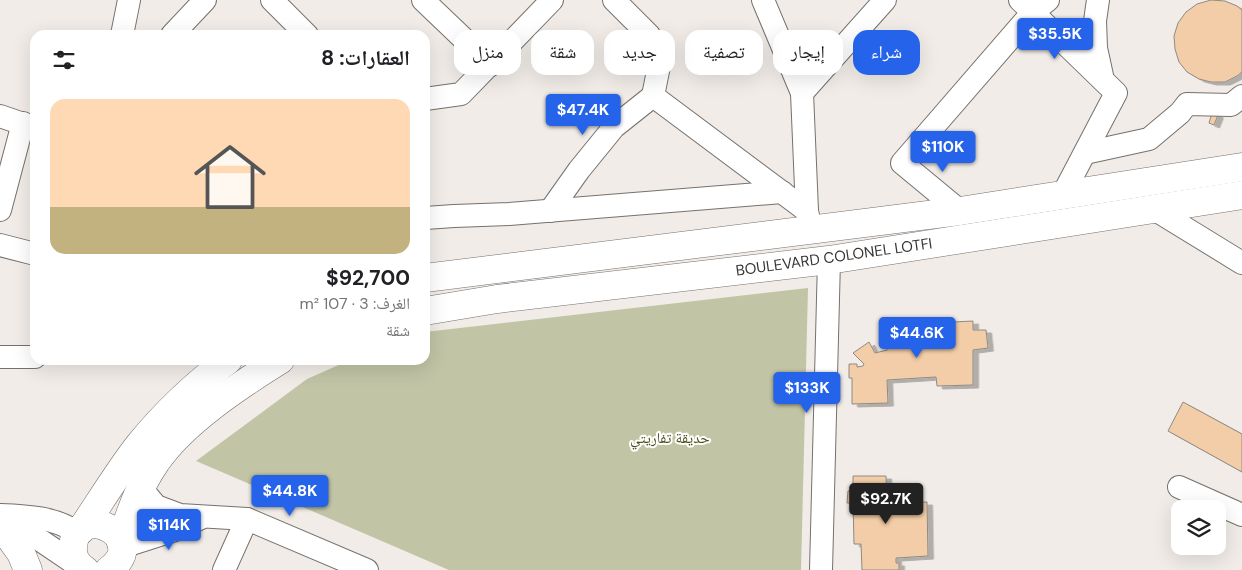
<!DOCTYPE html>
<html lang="ar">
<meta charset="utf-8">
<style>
body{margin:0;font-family:"DM Sans","Noto Naskh Arabic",sans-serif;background:#f6f6f6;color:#202124;direction:rtl;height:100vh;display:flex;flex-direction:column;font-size:19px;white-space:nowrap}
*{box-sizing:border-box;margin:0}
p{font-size:16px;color:#757577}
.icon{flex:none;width:28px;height:28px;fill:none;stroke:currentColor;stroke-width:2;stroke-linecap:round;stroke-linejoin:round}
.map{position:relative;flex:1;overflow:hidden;direction:ltr}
.drawer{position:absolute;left:30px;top:30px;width:400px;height:335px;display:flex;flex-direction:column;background:#fff;border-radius:15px;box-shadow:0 5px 20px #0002;direction:rtl}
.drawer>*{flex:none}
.top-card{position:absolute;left:445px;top:30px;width:475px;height:45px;direction:rtl;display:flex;gap:10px}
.fabs{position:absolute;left:1171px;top:500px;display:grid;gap:10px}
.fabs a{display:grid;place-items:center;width:55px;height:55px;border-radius:10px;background:#fff;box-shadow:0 5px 20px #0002;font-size:25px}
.price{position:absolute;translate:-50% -42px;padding:0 11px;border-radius:5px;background:#2563eb;color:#fff;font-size:16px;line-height:32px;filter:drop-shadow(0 1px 2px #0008)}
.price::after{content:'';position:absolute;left:50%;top:30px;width:15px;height:11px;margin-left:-8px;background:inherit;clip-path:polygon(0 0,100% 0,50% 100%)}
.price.on{background:#222;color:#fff}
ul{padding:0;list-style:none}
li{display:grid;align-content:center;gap:10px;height:265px;padding:0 20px}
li+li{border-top:1px solid #e0e0e0}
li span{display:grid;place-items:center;height:155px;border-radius:15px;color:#555}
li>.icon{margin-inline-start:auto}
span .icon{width:90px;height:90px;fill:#fffc;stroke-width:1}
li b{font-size:21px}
h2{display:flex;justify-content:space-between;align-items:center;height:60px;padding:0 20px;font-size:21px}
.pill{padding:0 18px;border-radius:15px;background:#fff;box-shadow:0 5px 20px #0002;font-size:18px;line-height:45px}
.pill.on{background:#2563eb;color:#fff}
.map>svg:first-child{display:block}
.green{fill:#c1c4a5}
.building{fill:#f2cda7;stroke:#8f8a86;filter:url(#shadow)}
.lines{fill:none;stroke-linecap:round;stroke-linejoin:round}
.minor-casing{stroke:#75716d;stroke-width:24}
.major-casing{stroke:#75716d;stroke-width:29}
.minor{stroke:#fff;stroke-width:22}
.major{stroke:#fff;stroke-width:28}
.labels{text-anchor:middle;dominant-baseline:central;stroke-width:4;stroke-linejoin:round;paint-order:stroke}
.street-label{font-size:15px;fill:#373533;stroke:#fff}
.park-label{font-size:15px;fill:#4d4f18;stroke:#fff}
</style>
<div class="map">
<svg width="1242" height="570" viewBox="0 0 1242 570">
<defs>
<filter id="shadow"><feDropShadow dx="5.5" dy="3" stdDeviation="0" flood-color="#0004"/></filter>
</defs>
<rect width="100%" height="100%" fill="#f1ece7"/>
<path class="green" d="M 808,288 L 801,570 L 449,570 L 196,461 L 307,379 L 350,360 L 425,360 L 425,332 Z"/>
<g class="building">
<path d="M 1211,0 L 1225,1 L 1237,6 L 1242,10 L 1242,72 L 1237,76 L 1225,82 L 1211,82 L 1199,79 L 1187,72 L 1179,62 L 1175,49 L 1174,36 L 1178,23 L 1186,12 L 1197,4 Z"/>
<path d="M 1212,113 L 1218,115 L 1214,125 L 1209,123 Z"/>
<path d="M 973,321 L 973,330 L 986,330 L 988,348 L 973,350 L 973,385 L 937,386 L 936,377 L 887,380 L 888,403 L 852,404 L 852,378 L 849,378 L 849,364 L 857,364 L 857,367 L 863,366 L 864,364 L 853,353 L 869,342 L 875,353 L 887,350 L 887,340 L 885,340 L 885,329 L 904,328 L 904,331 L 933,331 L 933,323 Z"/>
<path d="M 1183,402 L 1242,434 L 1242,472 L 1168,431 Z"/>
<path d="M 853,476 L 886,476 L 887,503 L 927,502 L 928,556 L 896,558 L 896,563 L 899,563 L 899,570 L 862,570 L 861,544 L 854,544 L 853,503 L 847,503 L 848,491 L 853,491 Z"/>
</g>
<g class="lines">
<defs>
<g id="minor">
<path d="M 272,0 L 307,35"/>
<path d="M 423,0 L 491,65"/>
<path d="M 614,0 L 649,35 L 660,61 L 653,96 L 807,211"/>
<path d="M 763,0 L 802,93 L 807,211 L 809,220"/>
<path d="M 1020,0 L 1116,93 L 1062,196"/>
<path d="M 1098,0 L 1095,21 L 1096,48 L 1103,80"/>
<path d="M 122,35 L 129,0"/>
<path d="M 172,35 L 205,0"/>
<path d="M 802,93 L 885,0"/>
<path d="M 425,99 L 461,94 L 552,0"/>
<path d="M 0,116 L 35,128"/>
<path d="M 1085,153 L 1149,139 L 1180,113 L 1187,104 L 1231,105 L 1242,96"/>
<path d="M 1154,209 L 1242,263"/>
<path d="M 0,210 L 23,123"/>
<path d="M 550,211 L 579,170 L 614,127 L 653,96"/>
<path d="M 960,211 L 902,163 L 1032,13 L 1048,0"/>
<path d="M 425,218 L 454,216 L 509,214 L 782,192"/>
<path d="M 0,245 L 35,254"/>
<path d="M 0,357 L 35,357"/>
<path d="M 1179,487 L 1242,515"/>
<path d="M 141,488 L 156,506 L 180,515 L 247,519 L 367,570"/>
<path d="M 0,515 C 27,516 55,517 78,533"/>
<path d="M 0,518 L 37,538 L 80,567"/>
<path d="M 122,547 L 175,530 L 201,518"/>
<path d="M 224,570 L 247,519"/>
<path d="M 821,570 L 829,260"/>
</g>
<g id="major">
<path d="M 425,278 L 960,211 L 1242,167"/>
<path d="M 425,311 L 497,299 L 829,260 L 1242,195"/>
<path d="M 0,524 L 21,553 L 28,570"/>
<path d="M 81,530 C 100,502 118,472 139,445 C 165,413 196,384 228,360"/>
<path d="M 121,543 C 129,514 139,486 156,462 C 183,422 240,385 280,360"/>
<path d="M 85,570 C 77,565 72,557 73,547 C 76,499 153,537 109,570"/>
</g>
</defs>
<use href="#minor" class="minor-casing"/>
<use href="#major" class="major-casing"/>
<use href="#minor" class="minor"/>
<use href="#major" class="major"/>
</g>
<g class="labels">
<g class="street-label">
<text transform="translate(834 257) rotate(-8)">BOULEVARD COLONEL LOTFI</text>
</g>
<g class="park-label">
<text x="670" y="438">حديقة تفاريتي</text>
</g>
</g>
</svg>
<div class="fabs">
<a><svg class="icon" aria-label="layers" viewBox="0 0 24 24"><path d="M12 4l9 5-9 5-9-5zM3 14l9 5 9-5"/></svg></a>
</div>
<b class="price" style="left:1055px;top:60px">$35.5K</b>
<b class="price" style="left:583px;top:136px">$47.4K</b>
<b class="price" style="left:943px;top:173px">$110K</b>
<b class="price" style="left:917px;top:359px">$44.6K</b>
<b class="price" style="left:807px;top:414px">$133K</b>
<b class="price" style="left:290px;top:517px">$44.8K</b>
<b class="price on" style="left:886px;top:525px">$92.7K</b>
<b class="price" style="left:169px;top:551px">$114K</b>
<div class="top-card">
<a class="pill on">شراء</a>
<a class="pill">إيجار</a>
<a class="pill">تصفية</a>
<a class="pill">جديد</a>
<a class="pill">شقة</a>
<a class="pill">منزل</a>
</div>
<section class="drawer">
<h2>العقارات: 8<svg class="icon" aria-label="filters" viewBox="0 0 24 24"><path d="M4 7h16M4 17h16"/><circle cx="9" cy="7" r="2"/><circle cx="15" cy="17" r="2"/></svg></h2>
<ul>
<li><span style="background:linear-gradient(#ffd9b3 70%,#c2b280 0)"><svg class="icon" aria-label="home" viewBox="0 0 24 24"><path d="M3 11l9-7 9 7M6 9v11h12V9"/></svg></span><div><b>$92,700</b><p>الغرف: 3 · 107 m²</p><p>شقة</p></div></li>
</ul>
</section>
</div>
